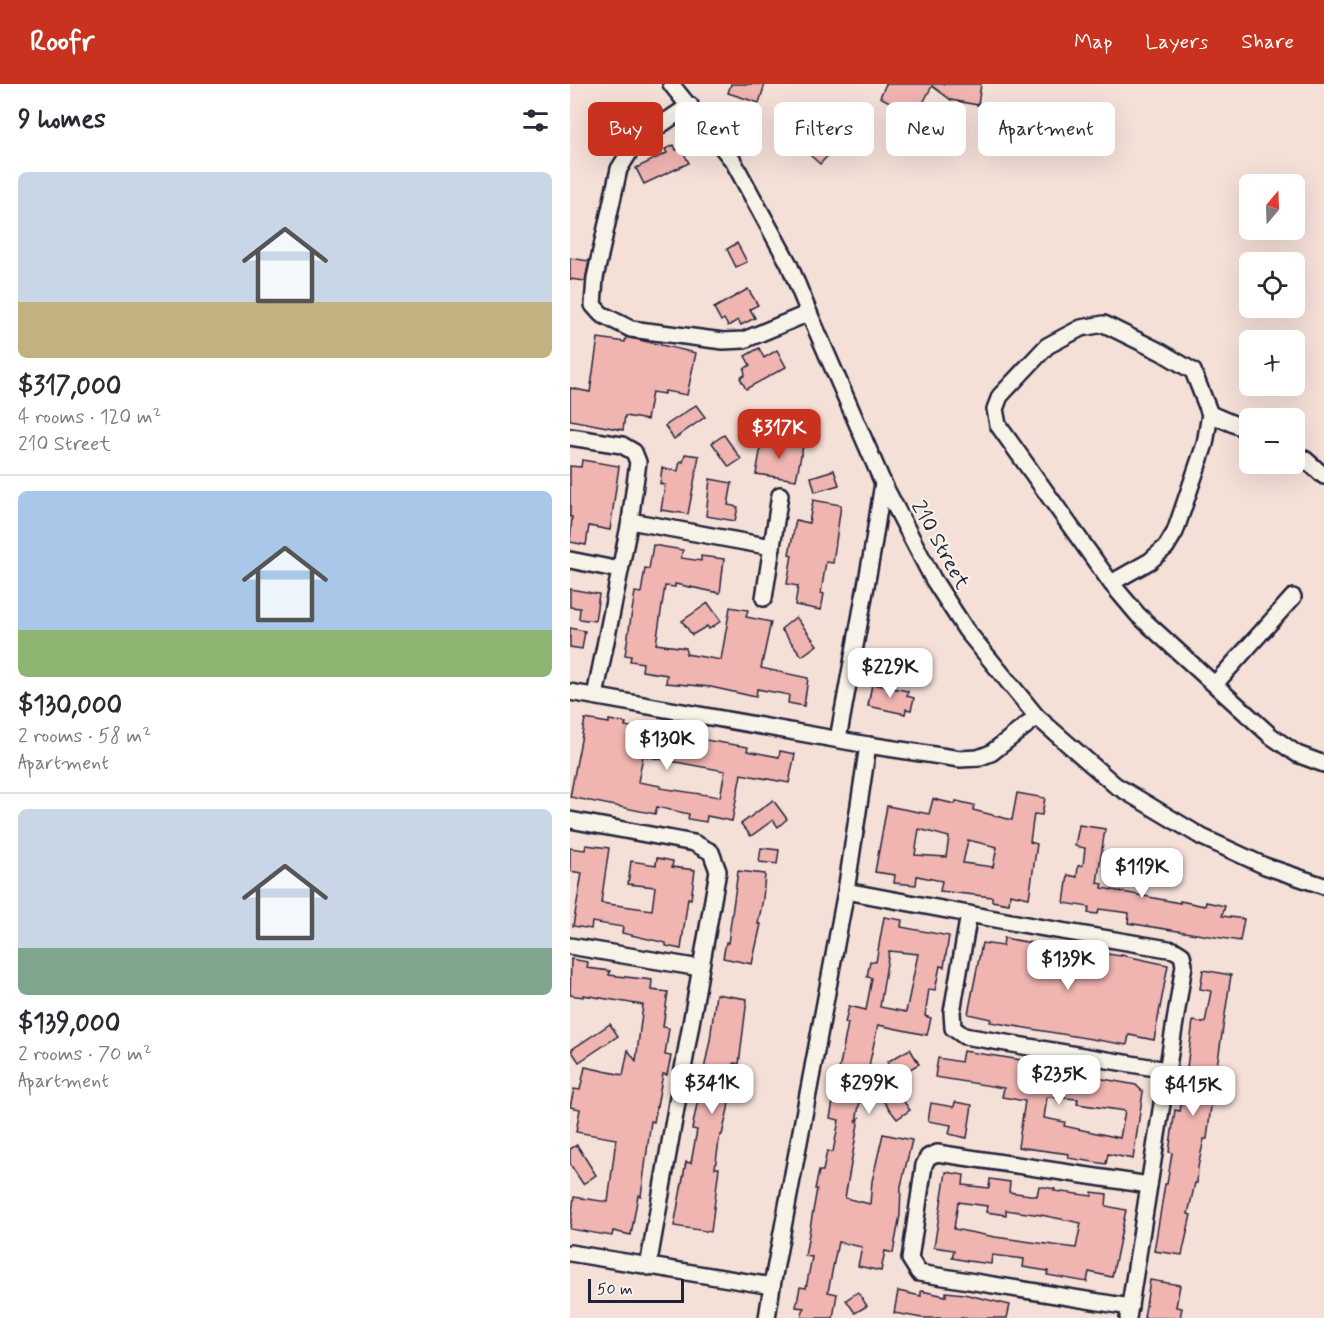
<!DOCTYPE html>
<meta charset="utf-8">
<style>
body{margin:0;font-family:Mynerve,sans-serif;background:#f7f7f7;color:#2b2b33;height:100vh;display:flex;flex-direction:column;font-size:22px;white-space:nowrap}
*{box-sizing:border-box;margin:0}
p{font-size:20px;color:#7c7c81}
.icon{flex:none;width:33px;height:33px;fill:none;stroke:currentColor;stroke-width:2;stroke-linecap:round;stroke-linejoin:round}
.map{position:relative;flex:1;overflow:hidden}
.panel{display:flex;flex-direction:column;background:#fff;width:570px}
.panel>*{flex:none}
.guide{position:absolute;left:18px;top:18px;width:570px;height:54px;display:flex;gap:12px}
.needle{width:39px;rotate:19deg}
.controls{position:absolute;left:669px;top:90px;display:grid;gap:12px}
.controls a{display:grid;place-items:center;width:66px;height:66px;border-radius:9px;background:#fff;box-shadow:0 6px 24px #0002;font-size:30px}
.scale{position:absolute;left:18px;bottom:15px;width:96px;box-sizing:border-box;padding-left:6px;border:3px solid #22223b;border-top:0;font-size:16px;line-height:21px;white-space:nowrap;color:#22223b;-webkit-text-stroke:4px #f7f3e8;paint-order:stroke}
.price{position:absolute;translate:-50% -51px;padding:0 14px;border-radius:12px;background:#fff;color:#222;font-size:20px;line-height:39px;filter:drop-shadow(0 2px 3px #0008)}
.price::after{content:'';position:absolute;left:50%;top:36px;width:18px;height:14px;margin-left:-9px;background:inherit;clip-path:polygon(0 0,100% 0,50% 100%)}
.price.on{background:#c8321e;color:#fff}
ul{padding:0;list-style:none}
li{display:grid;align-content:center;gap:12px;height:318px;padding:0 18px}
li+li{border-top:2px solid #e1e1e2}
li span{display:grid;place-items:center;height:186px;border-radius:9px;color:#555}
li>.icon{margin-inline-start:auto}
span .icon{width:108px;height:108px;fill:#fffc;stroke-width:1}
li b{font-size:26px}
h2{display:flex;justify-content:space-between;align-items:center;height:72px;padding:0 18px;font-size:26px}
.tag{padding:0 21px;border-radius:9px;background:#fff;box-shadow:0 6px 24px #0002;font-size:21px;line-height:54px}
.tag.on{background:#c8321e;color:#fff}
header{display:flex;align-items:center;gap:36px;box-sizing:border-box;height:84px;padding:0 30px;background:#c8321e;color:#fff}
header strong{font-size:28px}
nav{display:flex;gap:33px;margin-inline-start:auto;font-size:21px}
main{display:flex;flex:1;min-height:0}
.map>svg:first-child{display:block}
.building{fill:#f0b4b1;stroke:#22223b;stroke-width:1.5;fill-rule:evenodd}
.lines{fill:none;stroke-linecap:round;stroke-linejoin:round}
.minor-casing{stroke:#22223b;stroke-width:20}
.minor{stroke:#f7f3e8;stroke-width:15}
.labels{text-anchor:middle;dominant-baseline:central;stroke-width:4.5;stroke-linejoin:round;paint-order:stroke}
.street-label{font-size:21px;fill:#22223b;stroke:#f7f3e8}
</style>
<header>
<strong>Roofr</strong>
<nav><a>Map</a><a>Layers</a><a>Share</a></nav>
</header>
<main>
<section class="panel">
<h2>9 homes<svg class="icon" aria-label="filters" viewBox="0 0 24 24"><path d="M4 7h16M4 17h16"/><circle cx="9" cy="7" r="2"/><circle cx="15" cy="17" r="2"/></svg></h2>
<ul>
<li><span style="background:linear-gradient(#c9d6e8 70%,#c2b280 0)"><svg class="icon" aria-label="home" viewBox="0 0 24 24"><path d="M3 11l9-7 9 7M6 9v11h12V9"/></svg></span><div><b>$317,000</b><p>4 rooms · 120 m²</p><p>210 Street</p></div></li>
<li><span style="background:linear-gradient(#a9c7e8 75%,#8fb573 0)"><svg class="icon" aria-label="home" viewBox="0 0 24 24"><path d="M3 11l9-7 9 7M6 9v11h12V9"/></svg></span><div><b>$130,000</b><p>2 rooms · 58 m²</p><p>Apartment</p></div></li>
<li><span style="background:linear-gradient(#c9d6e8 75%,#7fa58c 0)"><svg class="icon" aria-label="home" viewBox="0 0 24 24"><path d="M3 11l9-7 9 7M6 9v11h12V9"/></svg></span><div><b>$139,000</b><p>2 rooms · 70 m²</p><p>Apartment</p></div></li>
</ul>
</section>
<div class="map">
<svg width="754" height="1234" viewBox="0 0 754 1234">
<rect width="100%" height="100%" fill="#f5e0d8"/>
<filter id="ink" filterUnits="userSpaceOnUse"><feTurbulence type="fractalNoise" baseFrequency=".0167" numOctaves="2"/><feDisplacementMap in="SourceGraphic" scale="12" xChannelSelector="R" yChannelSelector="G"/><feConvolveMatrix kernelMatrix="1 2 1 2 8 2 1 2 1" color-interpolation-filters="sRGB"/></filter>
<g filter="url(#ink)">
<g class="building">
<path d="M 161,0 L 195,0 L 189,19 L 158,9 Z"/>
<path d="M 316,0 L 411,0 L 408,21 L 381,16 L 362,2 L 346,32 L 310,13 Z"/>
<path d="M 284,38 L 292,48 L 271,64 L 268,61 L 250,80 L 231,63 L 238,55 L 242,59 L 253,46 L 263,54 Z"/>
<path d="M 104,61 L 106,66 L 111,64 L 119,79 L 74,100 L 66,84 L 97,69 L 95,65 Z"/>
<path d="M 167,159 L 177,178 L 166,183 L 157,165 Z"/>
<path d="M 0,174 L 19,177 L 15,197 L 0,195 Z"/>
<path d="M 178,205 L 188,221 L 180,225 L 185,234 L 171,241 L 168,236 L 158,242 L 154,235 L 151,237 L 144,224 Z"/>
<path d="M 56,253 L 126,269 L 117,311 L 95,307 L 94,310 L 82,308 L 77,336 L 55,332 L 53,346 L 0,336 L 0,304 L 20,308 L 28,254 L 55,258 Z"/>
<path d="M 189,264 L 194,274 L 207,266 L 216,283 L 176,305 L 170,294 L 175,291 L 174,285 L 180,281 L 175,272 Z"/>
<path d="M 126,321 L 135,333 L 104,355 L 95,342 Z"/>
<path d="M 154,351 L 171,375 L 159,383 L 142,359 Z"/>
<path d="M 192,357 L 233,362 L 226,396 L 186,390 Z"/>
<path d="M 115,370 L 129,372 L 118,430 L 91,426 L 95,401 L 90,400 L 92,384 L 108,387 L 110,377 L 113,378 Z"/>
<path d="M 12,376 L 49,382 L 40,446 L 19,442 L 16,461 L 0,458 L 2,433 L 0,433 L 0,382 L 11,383 Z"/>
<path d="M 264,386 L 269,401 L 245,408 L 241,393 Z"/>
<path d="M 140,395 L 162,399 L 158,421 L 168,423 L 165,437 L 136,432 Z"/>
<path d="M 243,416 L 271,421 L 263,479 L 256,478 L 251,509 L 254,510 L 251,526 L 225,521 L 228,502 L 217,500 L 222,471 L 219,470 L 226,436 L 239,439 Z"/>
<path d="M 83,461 L 113,466 L 111,474 L 131,477 L 131,472 L 154,475 L 150,509 L 105,500 L 105,503 L 95,502 L 86,560 L 116,564 L 116,570 L 151,576 L 160,523 L 178,526 L 176,533 L 201,538 L 191,584 L 238,594 L 234,622 L 218,619 L 219,611 L 187,605 L 186,613 L 141,603 L 96,599 L 97,591 L 72,587 L 73,579 L 60,577 L 61,572 L 55,571 L 65,508 L 71,509 L 75,484 L 79,485 Z"/>
<path d="M 0,505 L 29,510 L 25,537 L 9,535 L 10,524 L 0,523 Z"/>
<path d="M 138,519 L 151,537 L 139,545 L 137,542 L 122,551 L 112,537 Z"/>
<path d="M 226,533 L 247,561 L 232,572 L 211,545 Z"/>
<path d="M 0,544 L 15,547 L 12,565 L 0,563 Z"/>
<path d="M 302,600 L 338,607 L 337,612 L 344,614 L 341,626 L 336,625 L 335,630 L 298,622 Z"/>
<path d="M 15,635 L 39,639 L 39,636 L 56,639 L 55,642 L 75,646 L 178,663 L 177,667 L 209,673 L 210,667 L 225,670 L 219,699 L 171,690 L 162,737 L 137,732 L 136,738 L 118,735 L 119,730 L 87,723 L 85,730 L 0,713 ZM 73,672 L 155,687 L 150,713 L 90,704 L 91,702 L 68,698 Z"/>
<path d="M 447,709 L 475,714 L 472,731 L 464,730 L 460,758 L 467,760 L 459,814 L 440,810 L 439,820 L 422,817 L 422,813 L 370,807 L 372,797 L 347,792 L 346,801 L 324,799 L 325,791 L 305,788 L 317,722 L 359,730 L 363,715 L 385,720 L 386,717 L 404,721 L 403,726 L 442,736 ZM 349,745 L 379,753 L 376,773 L 345,771 ZM 398,756 L 427,763 L 423,783 L 393,779 Z"/>
<path d="M 203,716 L 217,735 L 208,743 L 203,736 L 181,752 L 171,740 Z"/>
<path d="M 509,741 L 535,745 L 527,799 L 533,800 L 532,804 L 610,819 L 610,817 L 635,822 L 636,818 L 655,822 L 652,832 L 674,835 L 670,857 L 558,839 L 559,829 L 529,825 L 528,830 L 518,829 L 519,823 L 494,819 L 498,791 L 507,793 L 508,782 L 513,781 L 515,764 L 505,762 Z"/>
<path d="M 16,761 L 39,764 L 31,819 L 82,826 L 85,803 L 58,800 L 61,777 L 86,781 L 87,774 L 103,777 L 102,783 L 125,786 L 121,815 L 118,814 L 111,865 L 96,862 L 96,859 L 52,849 L 53,843 L 22,838 L 21,845 L 3,842 L 12,789 L 0,787 L 0,764 L 15,766 Z"/>
<path d="M 191,764 L 209,766 L 207,780 L 189,778 Z"/>
<path d="M 168,787 L 195,790 L 193,815 L 188,840 L 191,840 L 182,880 L 153,874 L 156,858 L 158,859 Z"/>
<path d="M 314,833 L 332,836 L 331,843 L 379,852 L 374,883 L 370,882 L 365,906 L 359,905 L 355,932 L 361,934 L 357,951 L 308,941 L 300,977 L 298,996 L 295,992 L 286,1037 L 289,1034 L 275,1114 L 300,1120 L 302,1097 L 313,1050 L 342,1056 L 331,1102 L 330,1131 L 323,1169 L 315,1167 L 311,1187 L 288,1182 L 292,1163 L 268,1158 L 258,1208 L 267,1210 L 263,1234 L 231,1234 L 234,1224 L 226,1223 L 230,1203 L 236,1204 L 242,1173 L 235,1172 L 247,1105 L 245,1105 L 249,1087 L 253,1087 L 257,1067 L 263,1068 L 269,1036 L 260,1034 L 278,939 L 275,939 L 279,922 L 296,926 L 302,894 L 297,893 L 300,877 L 306,878 ZM 319,867 L 348,870 L 336,928 L 310,923 Z"/>
<path d="M 434,854 L 530,871 L 530,869 L 551,872 L 551,871 L 598,881 L 584,956 L 559,951 L 557,961 L 420,938 L 421,935 L 398,930 L 412,859 L 433,862 Z"/>
<path d="M 1,875 L 18,878 L 17,884 L 40,887 L 39,891 L 82,896 L 81,906 L 98,908 L 93,943 L 99,944 L 95,971 L 101,972 L 97,991 L 93,990 L 84,1038 L 81,1037 L 71,1112 L 68,1111 L 61,1151 L 43,1147 L 42,1152 L 0,1145 L 4,1113 L 38,1118 L 46,1055 L 6,1048 L 10,1025 L 0,1023 L 4,1005 L 10,1006 L 15,983 L 53,991 L 58,966 L 66,977 L 73,921 L 13,911 L 13,913 L 0,911 Z"/>
<path d="M 633,886 L 661,891 L 646,989 L 650,990 L 647,1007 L 643,1006 L 637,1055 L 634,1055 L 628,1083 L 627,1099 L 625,1099 L 618,1130 L 621,1131 L 612,1171 L 584,1167 L 592,1119 L 595,1100 L 597,1100 L 602,1069 L 599,1068 L 605,1026 L 610,1027 L 614,1000 L 612,1000 L 617,983 L 623,937 L 635,939 L 641,907 L 630,905 Z"/>
<path d="M 146,910 L 177,915 L 169,980 L 164,979 L 158,1025 L 152,1051 L 150,1051 L 145,1084 L 149,1084 L 141,1148 L 104,1142 L 116,1078 L 121,1079 L 127,1046 L 122,1045 L 140,956 Z"/>
<path d="M 40,940 L 48,952 L 9,978 L 1,966 Z"/>
<path d="M 340,965 L 349,980 L 326,993 L 317,978 Z"/>
<path d="M 393,967 L 464,978 L 464,976 L 479,979 L 477,992 L 511,995 L 512,991 L 566,1001 L 573,1008 L 563,1075 L 538,1070 L 536,1080 L 498,1074 L 499,1070 L 448,1063 L 455,1017 L 432,1013 L 434,1004 L 365,993 L 368,974 L 391,978 ZM 477,1013 L 508,1015 L 507,1020 L 555,1027 L 550,1054 L 494,1042 L 495,1038 L 474,1034 Z"/>
<path d="M 326,1007 L 340,1026 L 327,1035 L 313,1017 Z"/>
<path d="M 385,1018 L 402,1021 L 397,1054 L 379,1050 L 381,1041 L 358,1037 L 361,1019 L 384,1023 Z"/>
<path d="M 7,1061 L 26,1091 L 13,1100 L 0,1080 L 0,1065 Z"/>
<path d="M 376,1088 L 394,1091 L 393,1101 L 419,1104 L 420,1095 L 440,1098 L 439,1108 L 467,1112 L 469,1102 L 485,1105 L 484,1107 L 522,1112 L 522,1108 L 537,1110 L 536,1122 L 556,1126 L 542,1193 L 519,1188 L 517,1198 L 477,1191 L 478,1187 L 453,1183 L 454,1175 L 422,1171 L 421,1180 L 398,1177 L 382,1174 L 384,1166 L 364,1163 ZM 388,1118 L 417,1122 L 416,1128 L 436,1131 L 436,1126 L 471,1131 L 511,1139 L 506,1164 L 425,1153 L 384,1145 Z"/>
<path d="M 580,1196 L 610,1201 L 606,1223 L 612,1224 L 610,1234 L 574,1234 Z"/>
<path d="M 328,1207 L 351,1212 L 351,1207 L 376,1212 L 376,1208 L 394,1210 L 440,1221 L 437,1234 L 352,1234 L 324,1229 Z"/>
<path d="M 288,1208 L 297,1222 L 285,1229 L 276,1216 Z"/>
</g>
<g class="lines">
<defs>
<g id="minor">
<path d="M 101,0 L 163,77 L 219,180 L 239,229 L 313,399 L 363,495 L 396,546 L 467,633 L 545,701 L 632,753 L 695,782 L 754,802"/>
<path d="M 120,21 L 76,51 L 59,69 L 49,85 L 25,194 L 23,221 L 31,230 L 61,245 L 153,257 L 174,256 L 239,229"/>
<path d="M 640,330 L 680,347"/>
<path d="M 0,353 L 52,361 L 64,368 L 68,378 L 60,437 L 25,612"/>
<path d="M 724,369 L 736,376 L 754,392"/>
<path d="M 60,437 L 202,463"/>
<path d="M 0,476 L 50,486"/>
<path d="M 541,499 L 580,477 L 596,463 L 605,448 L 635,360 L 640,330 L 623,287 L 591,268 L 534,240 L 511,244 L 477,262 L 430,312 L 425,325 L 428,341 L 541,499 L 568,531 L 701,652 L 727,670 L 754,680"/>
<path d="M 194,514 L 210,411"/>
<path d="M 645,600 L 723,513"/>
<path d="M 0,608 L 298,661 L 390,675 L 408,674 L 421,669 L 467,633"/>
<path d="M 268,655 L 302,469 L 313,399"/>
<path d="M 0,736 L 124,759 L 141,768 L 148,787 L 78,1183"/>
<path d="M 276,807 L 468,843 L 604,866 L 612,871 L 614,881 L 558,1234"/>
<path d="M 399,830 L 382,928 L 383,944 L 394,952 L 597,986"/>
<path d="M 0,862 L 130,884"/>
<path d="M 0,1169 L 202,1202 L 197,1234"/>
<path d="M 202,1202 L 276,807 L 298,661"/>
<path d="M 560,1223 L 349,1189 L 340,1175 L 354,1081 L 358,1073 L 367,1069 L 579,1101"/>
</g>
</defs>
<use href="#minor" class="minor-casing"/>
<use href="#minor" class="minor"/>
</g>
</g>
<g class="labels">
<g class="street-label">
<text transform="translate(370 461) rotate(61)">210 Street</text>
</g>
</g>
</svg>
<div class="controls">
<a><svg class="needle" viewBox="-14 -14 28 28"><path d="M0-13l5 13h-10z" fill="#e53935"/><path d="M0 13l5-13h-10z" fill="#7c7c81"/></svg></a>
<a><svg class="icon" aria-label="locate" viewBox="0 0 24 24"><circle cx="12" cy="12" r="6"/><path d="M12 2v4M12 18v4M2 12h4M18 12h4"/></svg></a>
<a>+</a>
<a>−</a>
</div>
<div class="scale">50 m</div>
<b class="price on" style="left:209px;top:376px">$317K</b>
<b class="price" style="left:320px;top:615px">$229K</b>
<b class="price" style="left:97px;top:687px">$130K</b>
<b class="price" style="left:572px;top:815px">$119K</b>
<b class="price" style="left:498px;top:907px">$139K</b>
<b class="price" style="left:489px;top:1022px">$235K</b>
<b class="price" style="left:142px;top:1031px">$341K</b>
<b class="price" style="left:299px;top:1031px">$299K</b>
<b class="price" style="left:623px;top:1033px">$415K</b>
<div class="guide">
<a class="tag on">Buy</a>
<a class="tag">Rent</a>
<a class="tag">Filters</a>
<a class="tag">New</a>
<a class="tag">Apartment</a>
</div>
</div>
</main>
